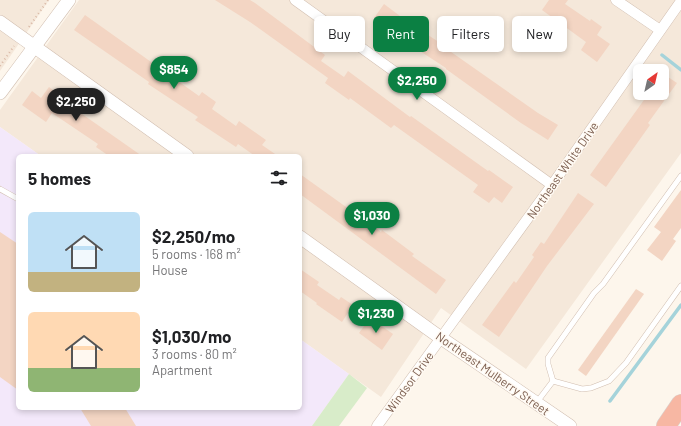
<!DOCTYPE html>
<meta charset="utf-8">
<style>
body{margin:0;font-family:Barlow,sans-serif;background:#f6f6f6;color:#202124;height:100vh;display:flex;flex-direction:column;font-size:15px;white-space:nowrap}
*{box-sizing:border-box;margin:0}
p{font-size:13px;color:#757577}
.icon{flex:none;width:22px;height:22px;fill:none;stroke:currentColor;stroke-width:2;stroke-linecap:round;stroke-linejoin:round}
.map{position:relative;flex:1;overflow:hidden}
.panel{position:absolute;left:16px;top:154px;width:286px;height:256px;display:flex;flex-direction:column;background:#fff;border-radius:6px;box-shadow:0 2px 6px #0003}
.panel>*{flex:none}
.banner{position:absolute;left:314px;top:16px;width:307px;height:36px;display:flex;gap:8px}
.needle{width:26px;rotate:34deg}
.fabs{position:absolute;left:633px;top:64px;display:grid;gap:8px}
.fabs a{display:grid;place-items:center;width:36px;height:36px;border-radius:6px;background:#fff;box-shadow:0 2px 6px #0003;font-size:20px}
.price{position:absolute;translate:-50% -34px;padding:0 9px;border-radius:14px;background:#0b8043;color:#fff;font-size:13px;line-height:26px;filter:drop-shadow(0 1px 2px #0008)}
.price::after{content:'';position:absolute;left:50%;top:24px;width:12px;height:9px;margin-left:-6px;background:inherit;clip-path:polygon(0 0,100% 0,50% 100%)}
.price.current{background:#222;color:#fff}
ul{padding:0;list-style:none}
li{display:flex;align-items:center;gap:12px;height:100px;padding:0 12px}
li span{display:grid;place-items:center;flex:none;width:112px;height:80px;border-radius:6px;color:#555}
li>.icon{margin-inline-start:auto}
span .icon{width:48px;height:48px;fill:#fffc;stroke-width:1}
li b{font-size:17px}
h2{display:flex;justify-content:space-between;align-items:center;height:48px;padding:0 12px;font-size:17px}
.pill{padding:0 14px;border-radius:6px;background:#fff;box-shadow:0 2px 6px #0003;font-size:14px;line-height:36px}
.pill.current{background:#0b8043;color:#fff}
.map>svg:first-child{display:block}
.residential{fill:#f5e8da;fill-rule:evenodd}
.education{fill:#f3e8fa}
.green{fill:#d8ecc9}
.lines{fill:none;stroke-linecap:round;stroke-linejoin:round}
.stream{stroke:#a5d3da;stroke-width:3.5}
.building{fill:#f3d5c3}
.service-casing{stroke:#d1beb0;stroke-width:6}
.minor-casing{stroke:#d1beb0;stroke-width:11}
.tertiary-casing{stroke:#d1beb0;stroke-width:14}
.motorway-casing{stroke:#dad1cd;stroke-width:20}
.path{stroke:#d9b8a5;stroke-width:2;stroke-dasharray:1 3;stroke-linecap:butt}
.service{stroke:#fff;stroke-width:5}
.minor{stroke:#fff;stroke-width:10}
.tertiary{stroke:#fff;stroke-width:13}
.motorway{stroke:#f7b7a3;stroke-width:19}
.labels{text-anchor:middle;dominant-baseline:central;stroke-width:3;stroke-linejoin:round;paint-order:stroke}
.street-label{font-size:12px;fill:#7a5c4d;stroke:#fffaf3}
</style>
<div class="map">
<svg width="681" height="426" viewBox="0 0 681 426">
<rect width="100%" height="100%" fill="#fdf6ec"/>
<g class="residential">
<path d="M 0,0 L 49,0 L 0,71 Z"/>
<path d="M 79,0 L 681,0 L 681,153 L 526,369 L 441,308 L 381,397 L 300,339 L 300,156 L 41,156 L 0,127 L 0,110 ZM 640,71 L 662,71 L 662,93 L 640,93 Z"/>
</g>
<path class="education" d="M 0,127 L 41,156 L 18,156 L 18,408 L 300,408 L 300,339 L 349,374 L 312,426 L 0,426 Z"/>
<path class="green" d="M 349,374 L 367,388 L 339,426 L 312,426 Z"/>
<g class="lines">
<g class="stream">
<path d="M 662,55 L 681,70"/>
<path d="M 610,401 L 681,305"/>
</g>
</g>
<g class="building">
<path d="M 215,0 L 250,0 L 255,3 L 325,55 L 321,61 L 344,77 L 348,71 L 410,117 L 411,116 L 488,171 L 489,170 L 513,187 L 502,203 L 494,197 L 489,203 L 473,192 L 478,185 L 394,125 L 391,128 L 350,98 L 349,100 L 325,83 L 328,78 L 250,22 Z"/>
<path d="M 549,0 L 568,0 L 565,4 L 590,21 L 591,19 L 602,27 L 597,35 L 610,44 L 597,62 L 581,50 L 586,42 L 542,10 Z"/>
<path d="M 384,4 L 408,22 L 445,46 L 444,47 L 538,113 L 558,125 L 548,140 L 521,123 L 446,69 L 446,68 L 406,42 L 407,41 L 374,18 Z"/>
<path d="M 85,15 L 199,96 L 202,92 L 216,102 L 212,109 L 236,126 L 239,121 L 266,140 L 262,145 L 278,156 L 255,156 L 238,144 L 236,147 L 195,120 L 198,117 L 148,84 L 149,82 L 74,30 Z"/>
<path d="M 662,73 L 677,83 L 648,123 L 650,125 L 606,187 L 590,175 L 649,93 L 662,93 Z"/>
<path d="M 49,87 L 63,98 L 62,100 L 142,156 L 109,156 L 96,147 L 98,144 L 52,113 L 46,122 L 22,105 L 32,91 L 41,98 Z"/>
<path d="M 300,174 L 381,232 L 382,230 L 414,254 L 412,256 L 446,280 L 436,294 L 300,194 Z"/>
<path d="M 681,190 L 681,228 L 673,239 L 676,241 L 662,261 L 647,250 L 661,232 L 654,227 Z"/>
<path d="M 578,193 L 594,204 L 547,266 L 499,337 L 482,325 L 514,281 L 516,283 L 534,257 L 532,255 L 541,242 L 544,244 Z"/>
<path d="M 0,232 L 18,244 L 18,390 L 0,377 Z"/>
<path d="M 300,269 L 319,282 L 317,285 L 339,300 L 341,297 L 353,305 L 342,322 L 316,304 L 317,303 L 300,291 Z"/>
<path d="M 636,289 L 644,294 L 586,376 L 578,370 Z"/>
<path d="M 370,318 L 393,334 L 382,350 L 359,333 Z"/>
<path d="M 80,408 L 125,408 L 136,426 L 91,426 Z"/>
</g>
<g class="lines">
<defs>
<g id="service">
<path d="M 0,189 L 18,199"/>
<path d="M 553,381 L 548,364 L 548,358 L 594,293 L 603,284 L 681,176"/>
<path d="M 553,381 L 582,389 L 591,388 L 609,381 L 626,363 L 681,286"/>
<path d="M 537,402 L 553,381"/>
</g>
<g id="minor">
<path d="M 295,0 L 552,185"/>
<path d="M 616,0 L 660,30"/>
<path d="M 377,426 L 552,185 L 681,1"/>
</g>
<g id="tertiary">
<path d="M 0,22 L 187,156"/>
<path d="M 0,93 L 69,0"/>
<path d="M 300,237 L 441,338 L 570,426"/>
</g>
<path id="motorway" d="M 666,426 L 681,404"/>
</defs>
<use href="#service" class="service-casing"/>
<use href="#minor" class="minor-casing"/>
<use href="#tertiary" class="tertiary-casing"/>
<use href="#motorway" class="motorway-casing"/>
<g class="path">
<path d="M 29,27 L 48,0"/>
<path d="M 0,66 L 14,46"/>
</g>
<use href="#service" class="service"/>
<use href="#minor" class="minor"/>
<use href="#tertiary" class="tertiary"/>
<use href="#motorway" class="motorway"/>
</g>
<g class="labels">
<g class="street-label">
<text transform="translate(562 170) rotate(-55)">Northeast White Drive</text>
<text transform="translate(493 373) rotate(35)">Northeast Mulberry Street</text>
<text transform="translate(409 382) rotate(-54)">Windsor Drive</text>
</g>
</g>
</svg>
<div class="fabs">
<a><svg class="needle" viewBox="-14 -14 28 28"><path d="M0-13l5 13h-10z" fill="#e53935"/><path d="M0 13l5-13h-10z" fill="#757577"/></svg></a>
</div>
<b class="price" style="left:174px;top:90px">$854</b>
<b class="price" style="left:417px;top:101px">$2,250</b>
<b class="price current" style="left:76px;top:122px">$2,250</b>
<b class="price" style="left:372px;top:236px">$1,030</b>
<b class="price" style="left:376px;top:334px">$1,230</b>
<div class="banner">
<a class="pill">Buy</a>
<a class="pill current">Rent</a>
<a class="pill">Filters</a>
<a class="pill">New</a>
</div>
<section class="panel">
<h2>5 homes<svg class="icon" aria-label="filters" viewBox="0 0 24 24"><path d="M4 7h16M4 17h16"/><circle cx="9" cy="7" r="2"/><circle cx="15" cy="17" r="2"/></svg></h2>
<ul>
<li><span style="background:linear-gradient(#bfe0f5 75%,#c2b280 0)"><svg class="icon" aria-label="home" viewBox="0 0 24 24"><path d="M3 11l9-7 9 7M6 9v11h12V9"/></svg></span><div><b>$2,250/mo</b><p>5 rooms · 168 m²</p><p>House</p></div></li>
<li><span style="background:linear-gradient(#ffd9b3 70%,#8fb573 0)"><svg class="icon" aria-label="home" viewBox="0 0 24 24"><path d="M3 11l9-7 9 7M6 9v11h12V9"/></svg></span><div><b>$1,030/mo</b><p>3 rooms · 80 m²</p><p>Apartment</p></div></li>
</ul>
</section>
</div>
